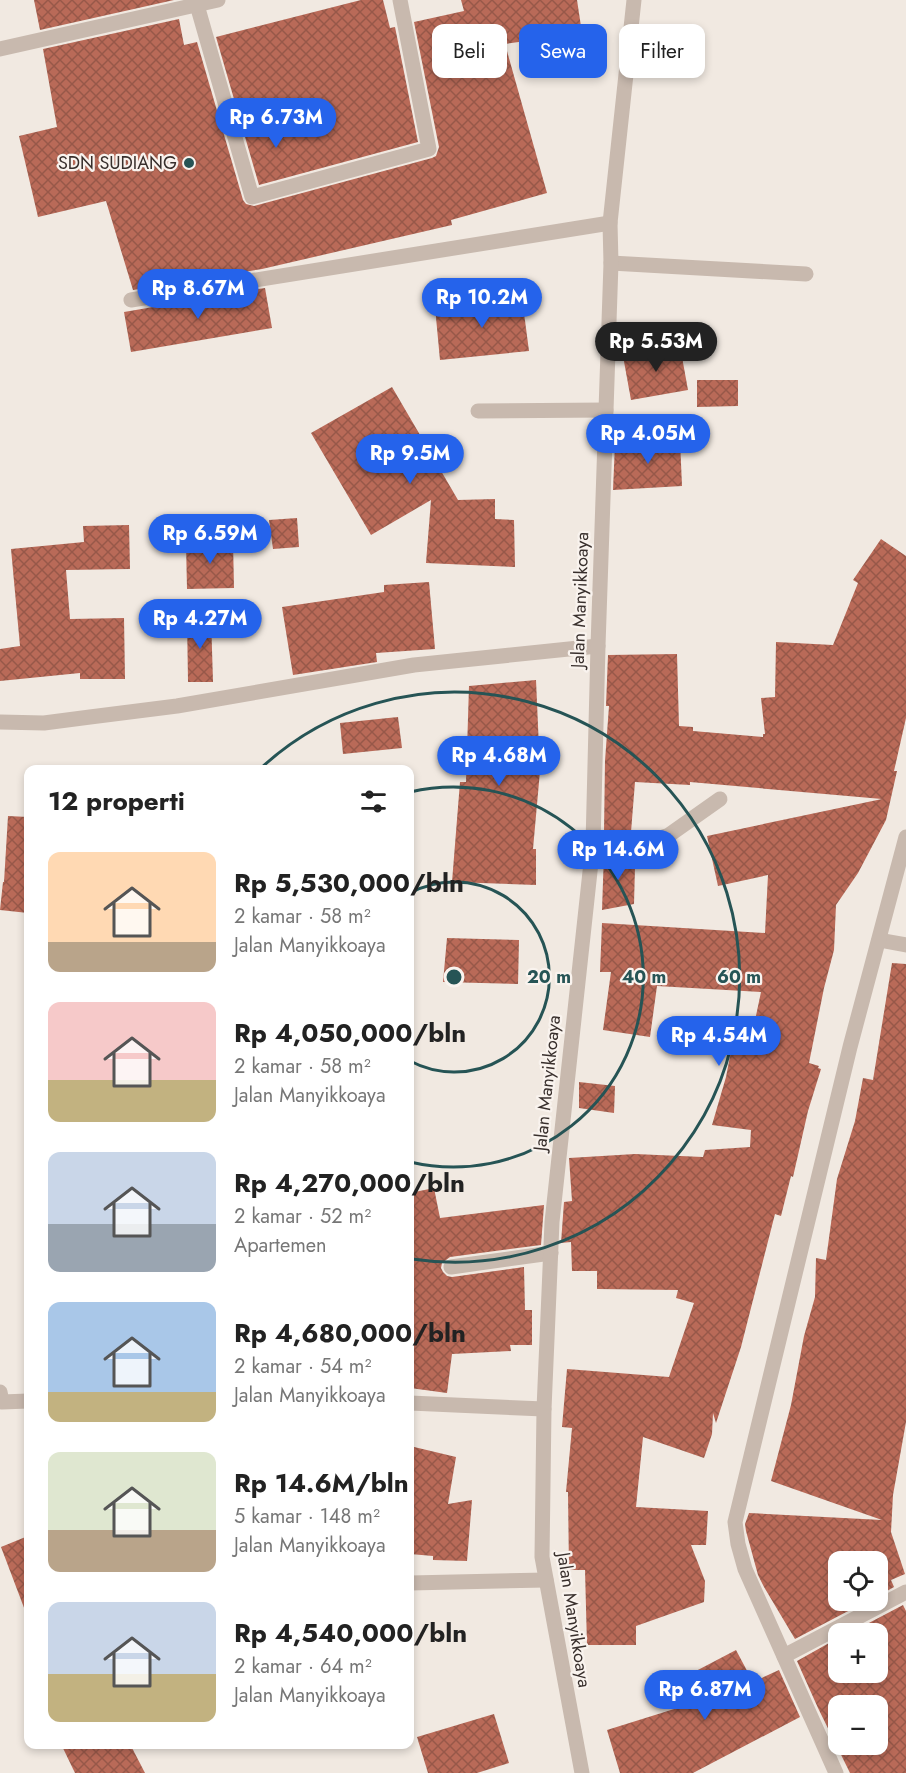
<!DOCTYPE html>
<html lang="id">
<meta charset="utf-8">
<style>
body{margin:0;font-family:Jost,sans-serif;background:#f2f2f2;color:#222;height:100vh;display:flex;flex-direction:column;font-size:22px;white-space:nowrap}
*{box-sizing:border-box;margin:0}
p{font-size:20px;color:#767676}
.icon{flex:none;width:33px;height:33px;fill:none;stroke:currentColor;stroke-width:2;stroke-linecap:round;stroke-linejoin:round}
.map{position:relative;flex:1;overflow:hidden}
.drawer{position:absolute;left:24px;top:765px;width:390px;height:984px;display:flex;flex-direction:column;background:#fff;border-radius:12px;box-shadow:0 3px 9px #0003}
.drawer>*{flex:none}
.hud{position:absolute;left:432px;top:24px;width:384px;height:54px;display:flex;gap:12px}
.buttons{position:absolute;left:828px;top:1551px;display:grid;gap:12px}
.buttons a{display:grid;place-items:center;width:60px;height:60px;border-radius:12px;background:#fff;box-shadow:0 3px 9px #0003;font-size:30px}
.price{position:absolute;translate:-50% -51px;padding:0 14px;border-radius:21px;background:#2563eb;color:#fff;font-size:20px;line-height:39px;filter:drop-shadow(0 2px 3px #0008)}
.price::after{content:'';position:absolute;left:50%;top:36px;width:18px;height:14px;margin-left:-9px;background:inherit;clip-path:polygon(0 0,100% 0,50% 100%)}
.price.selected{background:#222;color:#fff}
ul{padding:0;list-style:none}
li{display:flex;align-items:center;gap:18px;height:150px;padding:0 24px}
li span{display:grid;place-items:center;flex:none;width:168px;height:120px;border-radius:12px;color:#555}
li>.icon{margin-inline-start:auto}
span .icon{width:72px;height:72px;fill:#fffc;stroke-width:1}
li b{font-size:26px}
h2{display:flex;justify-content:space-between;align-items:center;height:72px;padding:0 24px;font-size:26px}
.chip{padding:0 21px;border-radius:12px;background:#fff;box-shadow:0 3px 9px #0003;font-size:21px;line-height:54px}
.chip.selected{background:#2563eb;color:#fff}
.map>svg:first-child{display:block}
.building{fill:url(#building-cross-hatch);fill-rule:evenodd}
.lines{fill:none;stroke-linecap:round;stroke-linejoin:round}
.lane{stroke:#c8b9ae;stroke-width:15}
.street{stroke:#c8b9ae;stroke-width:15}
.ring{fill:none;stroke:#265455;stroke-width:3}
.poi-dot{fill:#265455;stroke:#f9f3ee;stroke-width:2}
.labels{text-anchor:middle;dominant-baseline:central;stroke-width:4.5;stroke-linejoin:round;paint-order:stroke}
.poi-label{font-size:18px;fill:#382f2c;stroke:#f9f3ee;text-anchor:end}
.street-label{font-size:18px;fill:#382f2c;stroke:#f9f3ee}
.centre{fill:#265455;stroke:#f9f3ee;stroke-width:3}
.ring-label{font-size:18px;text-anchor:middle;font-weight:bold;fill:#265455;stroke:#f9f3ee;stroke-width:4.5;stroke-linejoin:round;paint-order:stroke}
</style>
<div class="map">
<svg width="906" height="1773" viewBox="0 0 906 1773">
<defs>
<pattern id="building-cross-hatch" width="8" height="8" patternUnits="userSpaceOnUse" patternTransform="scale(1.5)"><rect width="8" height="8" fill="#b96a58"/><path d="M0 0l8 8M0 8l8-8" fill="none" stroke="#975849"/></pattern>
</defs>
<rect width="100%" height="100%" fill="#f1e9e1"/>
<g class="building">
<path d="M 34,0 L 174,0 L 40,30 Z"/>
<path d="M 361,0 L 383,0 L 390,28 L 395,27 L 418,142 L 259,185 L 216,37 Z"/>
<path d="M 461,0 L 577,0 L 582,33 L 505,44 L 547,193 L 451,220 L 452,225 L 262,269 L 133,290 L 106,201 L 38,217 L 19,136 L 57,127 L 43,49 L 179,19 L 184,45 L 197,42 L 243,200 L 246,204 L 254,206 L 432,158 L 436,156 L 439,147 L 414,22 L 464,11 Z"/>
<path d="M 265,288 L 272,328 L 131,352 L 124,312 Z"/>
<path d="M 522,298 L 529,351 L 440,360 L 435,307 Z"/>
<path d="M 680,346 L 688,390 L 631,400 L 623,356 Z"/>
<path d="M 697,380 L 738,380 L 738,406 L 697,407 Z"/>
<path d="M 392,387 L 458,500 L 495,499 L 495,519 L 514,520 L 515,567 L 426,563 L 431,500 L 371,535 L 311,433 Z"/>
<path d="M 680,440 L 682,486 L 613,490 L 615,444 Z"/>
<path d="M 297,518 L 299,547 L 273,549 L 269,520 Z"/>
<path d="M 129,525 L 130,569 L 66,570 L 70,619 L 124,618 L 125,679 L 80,679 L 80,673 L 0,681 L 0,649 L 20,646 L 11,549 L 84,542 L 83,526 Z"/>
<path d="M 881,539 L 906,556 L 906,718 L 894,771 L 897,771 L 886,820 L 858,873 L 836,905 L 834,950 L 824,988 L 809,1063 L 819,1066 L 818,1068 L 821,1069 L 808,1111 L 793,1177 L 791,1176 L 781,1216 L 775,1214 L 741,1347 L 716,1423 L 713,1413 L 712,1434 L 704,1458 L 643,1437 L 636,1507 L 708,1511 L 706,1545 L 691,1545 L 705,1581 L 704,1602 L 636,1626 L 636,1645 L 587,1645 L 585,1570 L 569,1570 L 568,1492 L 566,1492 L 572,1428 L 562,1427 L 567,1369 L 669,1377 L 694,1303 L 676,1298 L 678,1290 L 597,1289 L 597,1271 L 572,1271 L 571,1242 L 561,1243 L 564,1202 L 572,1201 L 569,1158 L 635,1154 L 703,1157 L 705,1150 L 750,1147 L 751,1130 L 712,1125 L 726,1077 L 732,1046 L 749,1049 L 761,992 L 657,986 L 650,1037 L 603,1030 L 611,972 L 600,972 L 602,923 L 765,933 L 768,875 L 718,886 L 707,836 L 882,799 L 690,782 L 690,785 L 635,782 L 631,832 L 604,833 L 605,761 L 609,706 L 606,706 L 608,655 L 677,654 L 679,726 L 693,727 L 693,731 L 763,737 L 763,734 L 765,734 L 761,698 L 775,697 L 776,642 L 833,645 L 858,583 L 853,580 Z"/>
<path d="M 233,541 L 234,588 L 187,589 L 186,543 Z"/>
<path d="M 429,582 L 435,649 L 376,653 L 377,662 L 293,675 L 282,607 L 384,592 L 384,585 Z"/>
<path d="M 187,618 L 211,618 L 213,682 L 188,682 Z"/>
<path d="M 536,680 L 540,771 L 533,849 L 536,849 L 536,885 L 452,882 L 460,782 L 466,782 L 469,686 Z"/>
<path d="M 398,717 L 402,748 L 343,754 L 340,723 Z"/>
<path d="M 8,816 L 28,817 L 28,913 L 0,910 L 3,882 L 4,882 Z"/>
<path d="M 630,851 L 629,867 L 635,867 L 634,904 L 602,910 L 604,853 Z"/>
<path d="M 447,938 L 519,940 L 518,984 L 443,982 Z"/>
<path d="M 892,963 L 906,964 L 906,1422 L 893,1495 L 891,1532 L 905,1574 L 891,1580 L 894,1587 L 878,1596 L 878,1562 L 838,1562 L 838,1600 L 869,1600 L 795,1639 L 764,1587 L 758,1575 L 746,1531 L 745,1524 L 749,1513 L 882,1520 L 771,1481 L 791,1405 L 804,1336 L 815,1297 L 816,1258 L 826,1260 L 837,1179 L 855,1121 L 863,1078 L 873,1080 Z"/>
<path d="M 579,1082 L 615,1086 L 614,1113 L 579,1108 Z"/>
<path d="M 434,1188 L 440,1218 L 544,1205 L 541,1245 L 450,1257 L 442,1263 L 441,1268 L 443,1272 L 447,1276 L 452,1277 L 524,1267 L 525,1310 L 532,1310 L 532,1345 L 510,1345 L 511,1351 L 452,1354 L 447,1393 L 410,1388 L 410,1193 Z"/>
<path d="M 410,1446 L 456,1457 L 448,1504 L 472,1500 L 467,1561 L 433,1560 L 433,1556 L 410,1554 Z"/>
<path d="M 28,1536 L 28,1613 L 26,1613 L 1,1547 Z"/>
<path d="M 903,1605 L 906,1611 L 906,1773 L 850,1773 L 818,1708 L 797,1661 L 838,1638 L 838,1672 L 878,1672 L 878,1634 L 848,1634 ZM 838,1706 L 878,1706 L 878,1744 L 838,1744 Z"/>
<path d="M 736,1650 L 753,1682 L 779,1670 L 800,1717 L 693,1773 L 620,1773 L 607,1730 L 687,1705 L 675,1682 Z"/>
<path d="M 494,1714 L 509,1763 L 477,1773 L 428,1773 L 417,1737 Z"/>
<path d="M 61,1744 L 130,1744 L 145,1773 L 75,1773 Z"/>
</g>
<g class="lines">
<path class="lane" d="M 593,844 L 654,840 L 669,835 L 720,799"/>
<g class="street">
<path d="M 197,5 L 252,197 L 429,149 L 400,0"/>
<path d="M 0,49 L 218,0"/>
<path d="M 611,263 L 806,274"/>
<path d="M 131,300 L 610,223"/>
<path d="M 478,411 L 606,410"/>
<path d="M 0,722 L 44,723 L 90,717 L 177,706 L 414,665 L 598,646"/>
<path d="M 879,940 L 906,945"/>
<path d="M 451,1267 L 551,1253"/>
<path d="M 0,1392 L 2,1402 L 28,1401"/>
<path d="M 410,1403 L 544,1409"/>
<path d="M 410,1583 L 546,1580"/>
<path d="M 784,1656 L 906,1592"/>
<path d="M 582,1773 L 542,1557 L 544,1409 L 552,1222 L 593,844 L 598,646 L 611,263 L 610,223 L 634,0"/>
<path d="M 836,1773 L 745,1569 L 738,1544 L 735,1522 L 850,1047 L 906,837"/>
</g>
</g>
<g class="ring">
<path d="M410 893A95 95 0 1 1 410 1061"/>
<path d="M410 792A190 190 0 1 1 410 1162"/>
<path d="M260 769A285 285 0 1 1 412 1259"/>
</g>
<circle class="poi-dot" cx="189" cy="163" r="6"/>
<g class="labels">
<g class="poi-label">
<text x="177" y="163">SDN SUDIANG</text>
</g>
<g class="street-label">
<text transform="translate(580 600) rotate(-88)">Jalan Manyikkoaya</text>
<text transform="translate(547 1083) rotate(-84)">Jalan Manyikkoaya</text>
<text transform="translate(574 1620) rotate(81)">Jalan Manyikkoaya</text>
</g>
</g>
<circle cx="454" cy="977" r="9" class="centre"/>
<g class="ring-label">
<text x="549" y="983">20 m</text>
<text x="644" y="983">40 m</text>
<text x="739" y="983">60 m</text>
</g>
</svg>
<div class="buttons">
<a><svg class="icon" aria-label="locate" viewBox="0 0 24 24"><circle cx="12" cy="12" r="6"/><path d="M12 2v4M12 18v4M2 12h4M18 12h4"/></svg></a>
<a>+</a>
<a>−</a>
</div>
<b class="price" style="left:276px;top:149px">Rp 6.73M</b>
<b class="price" style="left:198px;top:320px">Rp 8.67M</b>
<b class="price" style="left:482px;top:329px">Rp 10.2M</b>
<b class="price selected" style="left:656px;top:373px">Rp 5.53M</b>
<b class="price" style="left:648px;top:465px">Rp 4.05M</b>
<b class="price" style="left:410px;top:485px">Rp 9.5M</b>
<b class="price" style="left:210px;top:565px">Rp 6.59M</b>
<b class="price" style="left:200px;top:650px">Rp 4.27M</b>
<b class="price" style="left:499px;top:787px">Rp 4.68M</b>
<b class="price" style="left:618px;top:881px">Rp 14.6M</b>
<b class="price" style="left:719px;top:1067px">Rp 4.54M</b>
<b class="price" style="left:705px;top:1721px">Rp 6.87M</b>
<div class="hud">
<a class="chip">Beli</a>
<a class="chip selected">Sewa</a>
<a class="chip">Filter</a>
</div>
<section class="drawer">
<h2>12 properti<svg class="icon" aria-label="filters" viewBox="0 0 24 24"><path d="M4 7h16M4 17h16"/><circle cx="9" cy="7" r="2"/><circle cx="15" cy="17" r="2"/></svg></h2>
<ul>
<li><span style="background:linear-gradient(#ffd9b3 75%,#b9a48a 0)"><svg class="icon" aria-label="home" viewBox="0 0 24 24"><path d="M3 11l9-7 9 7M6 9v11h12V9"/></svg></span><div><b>Rp 5,530,000/bln</b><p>2 kamar · 58 m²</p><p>Jalan Manyikkoaya</p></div></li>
<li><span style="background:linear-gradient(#f6c9c9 65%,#c2b280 0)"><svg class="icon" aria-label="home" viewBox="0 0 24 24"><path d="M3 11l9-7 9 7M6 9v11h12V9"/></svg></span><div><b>Rp 4,050,000/bln</b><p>2 kamar · 58 m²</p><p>Jalan Manyikkoaya</p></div></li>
<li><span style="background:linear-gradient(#c9d6e8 60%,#9aa5b1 0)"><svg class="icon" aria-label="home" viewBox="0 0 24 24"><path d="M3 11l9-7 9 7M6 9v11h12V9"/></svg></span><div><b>Rp 4,270,000/bln</b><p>2 kamar · 52 m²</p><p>Apartemen</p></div></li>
<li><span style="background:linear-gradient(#a9c7e8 75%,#c2b280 0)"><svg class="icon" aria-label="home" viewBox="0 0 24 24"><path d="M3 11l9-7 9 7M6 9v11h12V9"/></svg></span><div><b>Rp 4,680,000/bln</b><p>2 kamar · 54 m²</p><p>Jalan Manyikkoaya</p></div></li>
<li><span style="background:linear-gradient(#dfe7d0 65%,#b9a48a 0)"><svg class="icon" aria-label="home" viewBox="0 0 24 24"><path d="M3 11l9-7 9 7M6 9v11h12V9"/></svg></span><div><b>Rp 14.6M/bln</b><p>5 kamar · 148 m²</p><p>Jalan Manyikkoaya</p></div></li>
<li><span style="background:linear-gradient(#c9d6e8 60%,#c2b280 0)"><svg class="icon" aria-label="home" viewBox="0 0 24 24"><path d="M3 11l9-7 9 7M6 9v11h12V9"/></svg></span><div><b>Rp 4,540,000/bln</b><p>2 kamar · 64 m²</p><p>Jalan Manyikkoaya</p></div></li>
</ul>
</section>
</div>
